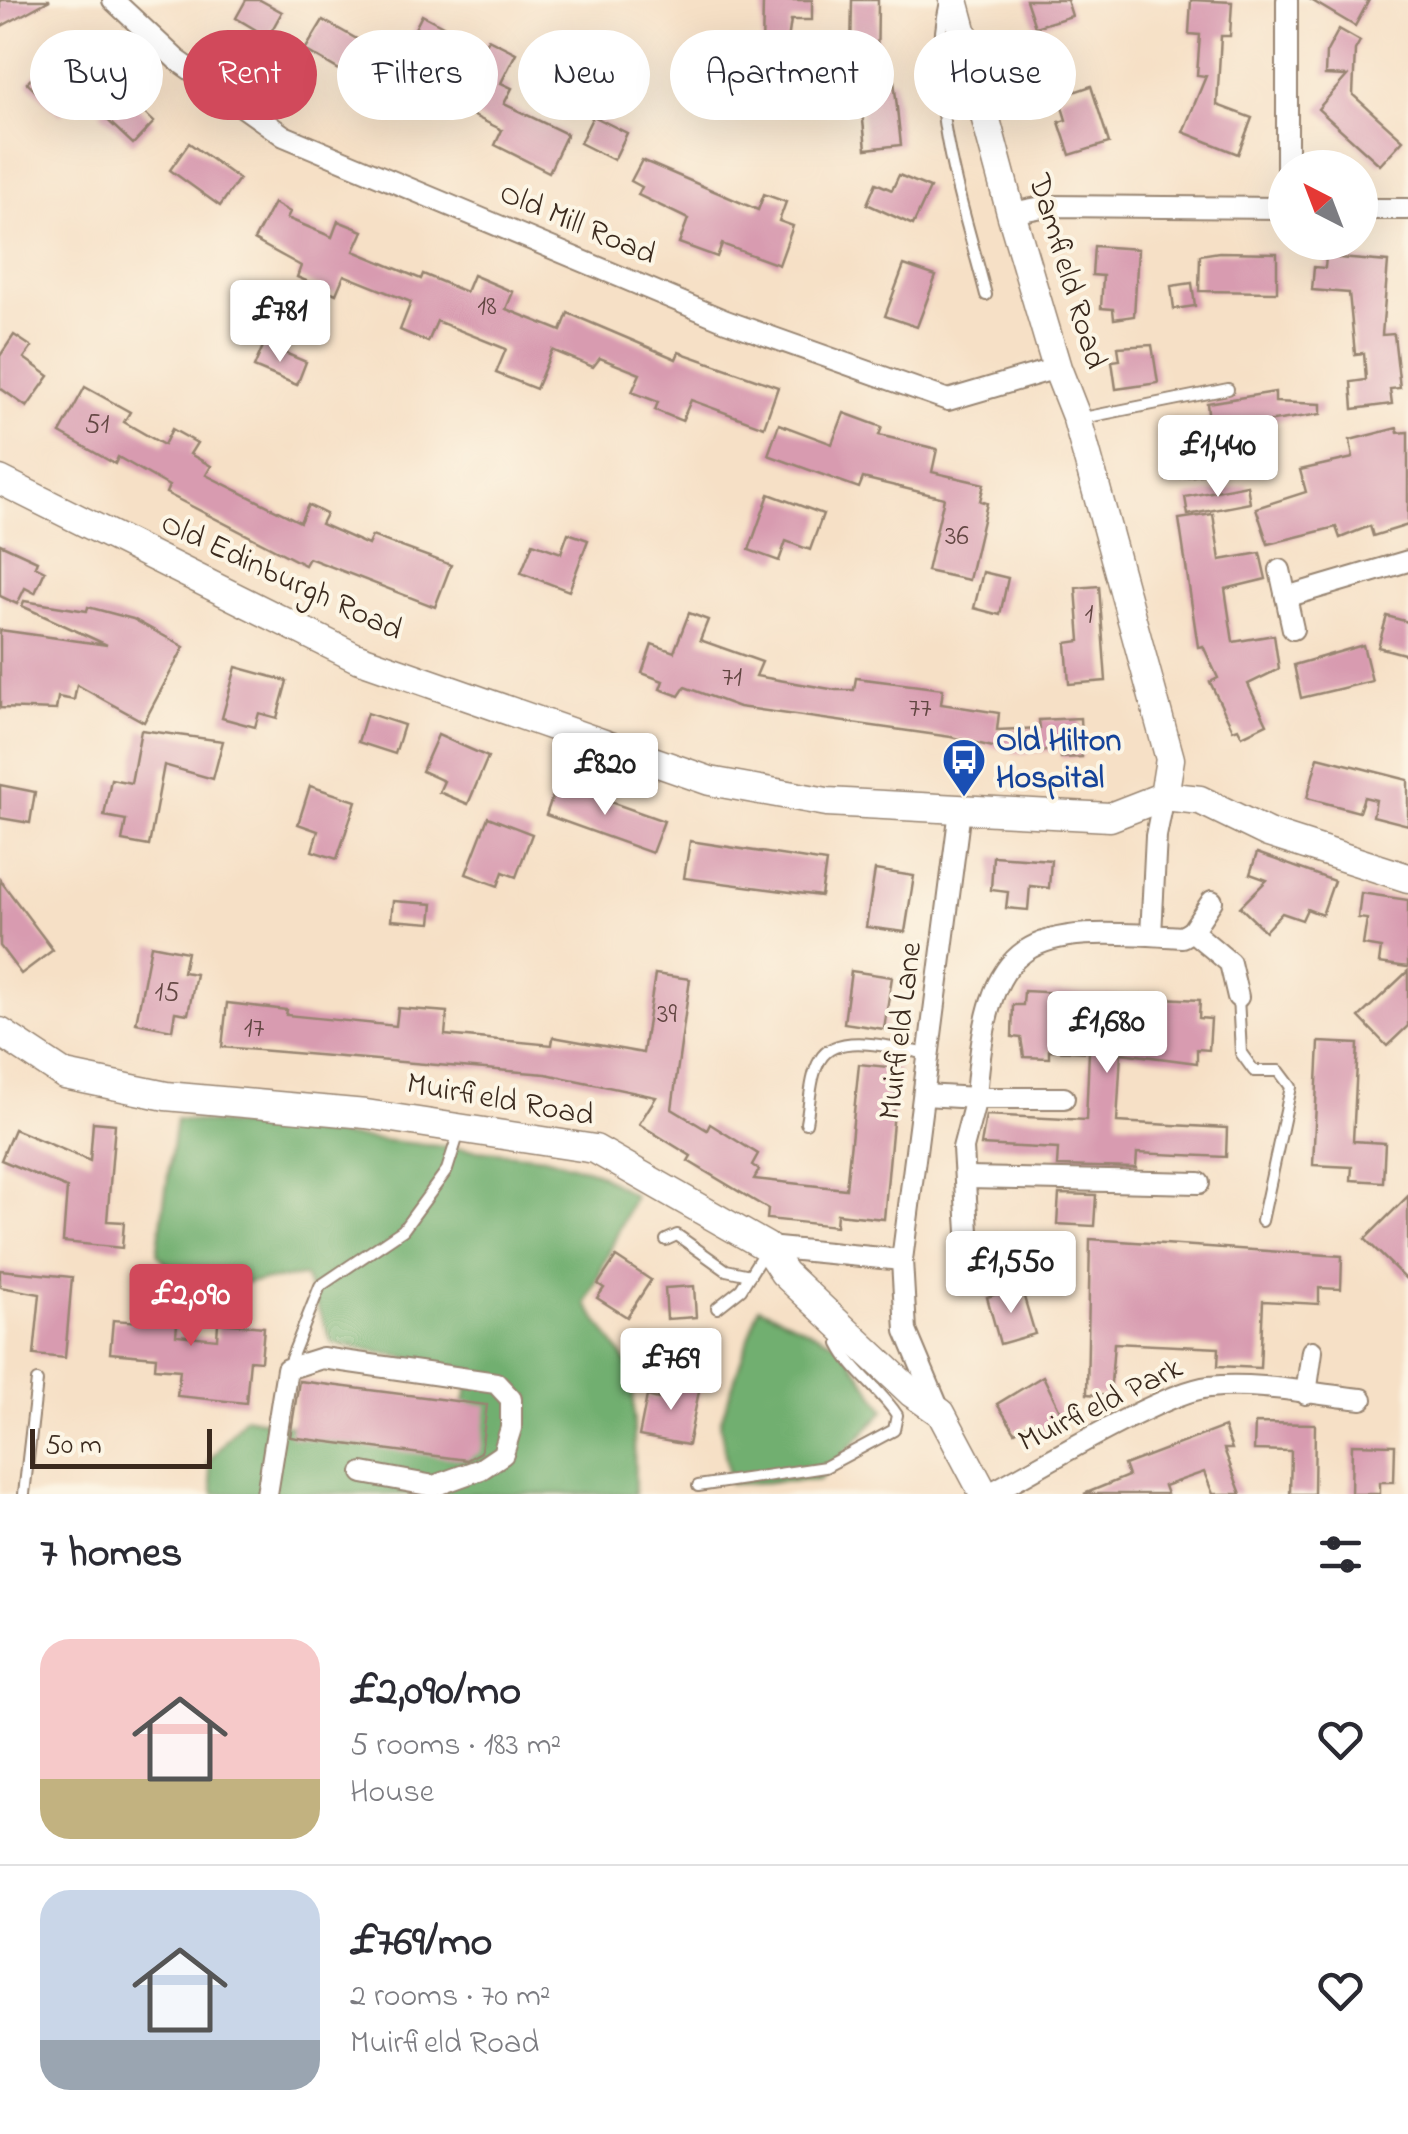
<!DOCTYPE html>
<meta charset="utf-8">
<style>
body{margin:0;font-family:"Indie Flower",sans-serif;background:#f7f7f7;color:#2b2b33;height:100vh;display:flex;flex-direction:column;font-size:38px;white-space:nowrap}
*{box-sizing:border-box;margin:0}
p{font-size:32px;color:#7c7c81}
.icon{flex:none;width:55px;height:55px;fill:none;stroke:currentColor;stroke-width:2;stroke-linecap:round;stroke-linejoin:round}
.map{position:relative;height:1494px;overflow:hidden}
.sheet{display:flex;flex-direction:column;background:#fff;flex:1}
.sheet>*{flex:none}
.banner{position:absolute;left:30px;top:30px;width:1350px;height:90px;display:flex;gap:20px}
.needle{width:65px;rotate:318deg}
.controls{position:absolute;left:1268px;top:150px;display:grid;gap:20px}
.controls a{display:grid;place-items:center;width:110px;height:110px;border-radius:50%;background:#fff;box-shadow:0 10px 40px #0002;font-size:50px}
.scale{position:absolute;left:30px;bottom:25px;width:182px;box-sizing:border-box;padding-left:10px;border:5px solid #3b2a1e;border-top:0;font-size:28px;line-height:35px;white-space:nowrap;color:#3b2a1e;-webkit-text-stroke:8px #fcf5e5;paint-order:stroke}
.price{position:absolute;translate:-50% -85px;padding:0 22px;border-radius:10px;background:#fff;color:#222;font-size:32px;line-height:65px;filter:drop-shadow(0 2px 5px #0008)}
.price::after{content:'';position:absolute;left:50%;top:60px;width:30px;height:22px;margin-left:-15px;background:inherit;clip-path:polygon(0 0,100% 0,50% 100%)}
.price.selected{background:#d1495b;color:#fff}
ul{padding:0;list-style:none}
li{display:flex;align-items:center;gap:30px;height:250px;padding:0 40px}
li+li{border-top:2px solid #e1e1e2}
li span{display:grid;place-items:center;flex:none;width:280px;height:200px;border-radius:30px;color:#555}
li>.icon{margin-inline-start:auto}
span .icon{width:120px;height:120px;fill:#fffc;stroke-width:1}
li b{font-size:42px}
h2{display:flex;justify-content:space-between;align-items:center;height:120px;padding:0 40px;font-size:42px}
.chip{padding:0 35px;border-radius:45px;background:#fff;box-shadow:0 10px 40px #0002;font-size:35px;line-height:90px}
.chip.selected{background:#d1495b;color:#fff}
.map>svg:first-child{display:block}
.forest{fill:#71af70;stroke:#566c47;stroke-width:2.5}
.building{fill:#d89bb0}
.lines{fill:none;stroke-linecap:round;stroke-linejoin:round}
.lane-casing{stroke:#988572;stroke-width:14}
.street-casing{stroke:#988572;stroke-width:24}
.secondary-casing{stroke:#988572;stroke-width:31}
.lane{stroke:#fff;stroke-width:10}
.street{stroke:#fff;stroke-width:20}
.secondary{stroke:#fff;stroke-width:28}
.labels{text-anchor:middle;dominant-baseline:central;stroke-width:8;stroke-linejoin:round;paint-order:stroke}
.number-label{font-size:28px;fill:#624642}
.street-label{font-size:32px;fill:#3b2a1e;stroke:#fcf5e5}
.transit-label{font-size:32px;font-weight:bold;fill:#164399;stroke:#fcf5e5;text-anchor:start}
</style>
<div class="map">
<svg width="1408" height="1494" viewBox="0 0 1408 1494">
<rect width="100%" height="100%" fill="#fcf5e5"/>
<filter id="ink" filterUnits="userSpaceOnUse"><feTurbulence type="fractalNoise" baseFrequency=".01" numOctaves="2"/><feDisplacementMap in="SourceGraphic" scale="20" xChannelSelector="R" yChannelSelector="G"/><feConvolveMatrix kernelMatrix="1 2 1 2 8 2 1 2 1" color-interpolation-filters="sRGB"/></filter>
<filter id="wash" filterUnits="userSpaceOnUse"><feTurbulence type="fractalNoise" baseFrequency=".0048" numOctaves="4" result="noise"/><feDisplacementMap in="SourceGraphic" scale="40" xChannelSelector="R" yChannelSelector="G"/><feGaussianBlur stdDeviation="2.25" result="paint"/><feColorMatrix in="noise" values="0 0 0 0 0 0 0 0 0 0 0 0 0 0 0 0 0 1.4 0 .05"/><feComposite in="paint" operator="in"/></filter>
<g filter="url(#wash)">
<rect width="100%" height="100%" fill="#f6e0c6"/>
<g class="forest">
<path d="M 176,1119 L 545,1157 L 596,1172 L 634,1196 L 586,1304 L 633,1372 L 635,1494 L 214,1494 L 208,1462 L 245,1417 L 448,1455 L 473,1371 L 332,1343 L 304,1276 L 190,1289 L 157,1253 Z"/>
<path d="M 759,1307 L 840,1345 L 885,1410 L 819,1480 L 730,1484 L 720,1423 Z"/>
</g>
<g id="blocks">
<g class="building">
<path d="M 0,0 L 50,0 L 0,27 Z"/>
<path d="M 246,0 L 260,0 L 282,12 L 268,37 L 236,18 Z"/>
<path d="M 763,0 L 812,0 L 812,20 L 791,20 L 786,54 L 762,54 Z"/>
<path d="M 852,0 L 878,0 L 877,81 L 894,80 L 901,145 L 866,149 L 856,54 L 851,54 Z"/>
<path d="M 1026,0 L 1067,0 L 1072,16 L 1035,27 Z"/>
<path d="M 1191,0 L 1232,2 L 1230,36 L 1221,36 L 1217,105 L 1252,118 L 1238,154 L 1183,132 L 1206,76 L 1197,75 L 1200,35 L 1189,34 Z"/>
<path d="M 1311,0 L 1369,0 L 1355,26 Z"/>
<path d="M 422,15 L 445,27 L 438,43 L 476,62 L 488,39 L 516,53 L 501,83 L 512,88 L 504,104 L 567,134 L 549,172 L 495,145 L 502,130 L 464,111 L 468,103 L 411,76 L 414,70 L 398,62 Z"/>
<path d="M 323,20 L 378,51 L 360,82 L 305,50 Z"/>
<path d="M 1339,29 L 1360,41 L 1355,50 L 1353,95 L 1403,140 L 1380,165 L 1318,109 L 1347,76 L 1325,75 L 1326,53 Z"/>
<path d="M 51,58 L 84,89 L 60,115 L 27,83 Z"/>
<path d="M 1091,86 L 1109,143 L 1070,155 L 1059,122 L 1066,120 L 1059,97 Z"/>
<path d="M 121,91 L 154,122 L 133,144 L 100,113 Z"/>
<path d="M 593,116 L 627,133 L 614,160 L 580,143 Z"/>
<path d="M 189,143 L 239,179 L 220,206 L 170,170 Z"/>
<path d="M 642,160 L 758,210 L 764,194 L 786,202 L 779,221 L 793,226 L 779,265 L 722,244 L 717,257 L 679,243 L 688,219 L 638,195 L 642,187 L 631,181 Z"/>
<path d="M 899,175 L 930,188 L 913,225 L 867,204 L 876,183 L 892,190 Z"/>
<path d="M 274,203 L 290,212 L 287,218 L 332,237 L 338,221 L 363,231 L 354,251 L 421,279 L 423,274 L 466,292 L 473,275 L 513,292 L 506,309 L 561,331 L 568,313 L 676,359 L 679,352 L 778,387 L 764,427 L 691,400 L 682,421 L 655,410 L 658,402 L 632,392 L 640,374 L 600,358 L 593,367 L 552,350 L 536,389 L 496,373 L 506,349 L 437,321 L 428,342 L 400,330 L 411,302 L 344,275 L 336,294 L 297,277 L 301,266 L 254,240 Z"/>
<path d="M 1094,246 L 1138,249 L 1134,316 L 1114,319 L 1113,309 L 1101,308 L 1103,276 L 1092,275 Z"/>
<path d="M 1219,252 L 1277,253 L 1277,292 L 1199,291 L 1200,255 Z"/>
<path d="M 1326,257 L 1388,262 L 1382,335 L 1394,334 L 1400,388 L 1390,389 L 1392,404 L 1353,409 L 1351,382 L 1366,380 L 1364,353 L 1355,354 L 1349,293 L 1312,290 L 1314,267 L 1325,268 Z"/>
<path d="M 904,265 L 936,276 L 917,327 L 885,316 Z"/>
<path d="M 1192,283 L 1195,306 L 1174,309 L 1171,286 Z"/>
<path d="M 14,335 L 32,347 L 24,358 L 49,376 L 27,407 L 0,388 L 0,356 Z"/>
<path d="M 264,344 L 306,362 L 297,385 L 254,367 Z"/>
<path d="M 1152,345 L 1158,383 L 1116,389 L 1112,361 L 1120,360 L 1118,347 Z"/>
<path d="M 85,387 L 130,412 L 124,422 L 164,445 L 172,429 L 197,443 L 190,454 L 211,466 L 206,475 L 300,522 L 308,505 L 326,514 L 321,524 L 368,545 L 372,536 L 451,565 L 435,607 L 309,558 L 305,565 L 166,493 L 169,486 L 118,457 L 115,464 L 60,433 Z"/>
<path d="M 1275,392 L 1275,402 L 1321,404 L 1321,414 L 1210,430 L 1207,403 Z"/>
<path d="M 844,413 L 882,427 L 879,435 L 937,449 L 932,472 L 984,484 L 980,501 L 987,503 L 969,580 L 927,571 L 944,498 L 863,478 L 859,488 L 768,455 L 779,424 L 832,444 Z"/>
<path d="M 1207,424 L 1214,473 L 1166,480 L 1161,441 L 1175,439 L 1174,429 Z"/>
<path d="M 1397,428 L 1398,433 L 1408,432 L 1408,525 L 1373,536 L 1370,526 L 1340,538 L 1336,527 L 1268,544 L 1256,508 L 1306,492 L 1300,470 L 1353,458 L 1350,440 Z"/>
<path d="M 1247,485 L 1250,503 L 1188,515 L 1185,497 Z"/>
<path d="M 769,494 L 823,514 L 810,550 L 786,541 L 779,561 L 749,550 Z"/>
<path d="M 1213,514 L 1220,560 L 1260,553 L 1266,579 L 1225,589 L 1233,642 L 1274,635 L 1279,669 L 1248,684 L 1267,724 L 1242,736 L 1238,728 L 1233,730 L 1210,682 L 1218,678 L 1203,646 L 1198,647 L 1179,519 Z"/>
<path d="M 568,533 L 588,540 L 569,591 L 521,573 L 533,543 L 561,553 Z"/>
<path d="M 0,544 L 37,561 L 35,566 L 45,571 L 35,593 L 25,588 L 17,604 L 0,596 Z"/>
<path d="M 983,572 L 1008,578 L 1000,615 L 974,608 Z"/>
<path d="M 1099,586 L 1106,681 L 1069,684 L 1066,643 L 1080,641 L 1076,588 Z"/>
<path d="M 24,601 L 87,611 L 88,607 L 133,619 L 184,647 L 144,722 L 77,685 L 74,700 L 58,697 L 56,710 L 0,708 L 0,630 L 107,645 L 22,606 Z"/>
<path d="M 689,613 L 708,620 L 700,640 L 762,662 L 756,676 L 836,690 L 854,690 L 856,678 L 943,689 L 941,704 L 999,713 L 997,730 L 1040,728 L 1039,720 L 1080,718 L 1082,757 L 1061,758 L 1061,750 L 1018,753 L 951,737 L 739,707 L 685,687 L 679,696 L 660,689 L 663,681 L 642,673 L 652,644 L 674,652 Z"/>
<path d="M 1387,616 L 1408,622 L 1408,655 L 1378,647 Z"/>
<path d="M 1363,645 L 1372,681 L 1301,698 L 1294,665 Z"/>
<path d="M 236,667 L 287,681 L 277,718 L 259,713 L 255,727 L 222,718 Z"/>
<path d="M 367,713 L 404,725 L 395,754 L 358,742 Z"/>
<path d="M 141,730 L 223,741 L 213,779 L 164,765 L 149,846 L 122,841 L 126,820 L 104,816 L 111,779 L 131,783 Z"/>
<path d="M 438,735 L 488,757 L 468,804 L 439,792 L 444,781 L 422,771 Z"/>
<path d="M 1318,757 L 1408,780 L 1408,825 L 1373,816 L 1376,800 L 1364,797 L 1359,812 L 1307,798 Z"/>
<path d="M 557,783 L 664,821 L 652,853 L 546,815 Z"/>
<path d="M 0,785 L 35,792 L 30,823 L 0,818 Z"/>
<path d="M 310,786 L 356,801 L 337,859 L 312,851 L 318,831 L 298,824 Z"/>
<path d="M 488,817 L 532,834 L 516,877 L 503,872 L 498,886 L 466,874 Z"/>
<path d="M 690,841 L 826,862 L 821,896 L 684,878 Z"/>
<path d="M 1257,853 L 1334,881 L 1322,915 L 1307,909 L 1302,920 L 1282,913 L 1265,931 L 1240,907 L 1267,880 L 1250,874 Z"/>
<path d="M 993,856 L 1051,860 L 1049,888 L 1030,886 L 1028,910 L 1006,908 L 1008,892 L 991,890 Z"/>
<path d="M 875,870 L 914,876 L 905,932 L 866,927 Z"/>
<path d="M 0,880 L 53,950 L 21,974 L 0,946 Z"/>
<path d="M 1361,893 L 1408,900 L 1408,967 L 1379,963 L 1381,948 L 1363,945 L 1367,919 L 1358,918 Z"/>
<path d="M 393,901 L 433,904 L 431,923 L 391,920 Z"/>
<path d="M 151,945 L 187,952 L 183,972 L 196,974 L 188,1014 L 175,1012 L 172,1030 L 136,1023 Z"/>
<path d="M 851,971 L 892,977 L 884,1029 L 844,1023 Z"/>
<path d="M 1408,971 L 1408,1026 L 1387,1046 L 1359,1017 Z"/>
<path d="M 655,974 L 690,979 L 672,1109 L 707,1130 L 710,1124 L 758,1154 L 752,1165 L 759,1170 L 754,1179 L 846,1189 L 859,1064 L 898,1068 L 884,1219 L 837,1214 L 836,1226 L 767,1219 L 768,1209 L 688,1161 L 691,1156 L 639,1124 L 656,1097 L 546,1074 L 222,1047 L 227,1003 L 287,1010 L 286,1015 L 396,1026 L 398,1008 L 447,1012 L 445,1035 L 552,1045 L 553,1037 L 643,1053 Z"/>
<path d="M 1024,991 L 1200,1000 L 1199,1018 L 1211,1019 L 1209,1050 L 1197,1049 L 1197,1063 L 1121,1053 L 1117,1122 L 1227,1128 L 1226,1157 L 1137,1153 L 1136,1168 L 1057,1166 L 1058,1149 L 981,1145 L 986,1115 L 1086,1120 L 1089,1052 L 1049,1050 L 1049,1058 L 1024,1057 L 1021,1038 L 1012,1037 L 1013,1005 L 1023,1005 Z"/>
<path d="M 1319,1042 L 1358,1044 L 1353,1141 L 1385,1143 L 1383,1182 L 1351,1180 L 1352,1167 L 1313,1165 Z"/>
<path d="M 93,1122 L 115,1124 L 107,1221 L 124,1222 L 122,1248 L 63,1242 L 67,1188 L 1,1160 L 14,1129 L 90,1161 Z"/>
<path d="M 1059,1194 L 1096,1195 L 1094,1226 L 1057,1224 Z"/>
<path d="M 1408,1196 L 1408,1281 L 1365,1239 Z"/>
<path d="M 1090,1239 L 1342,1256 L 1341,1289 L 1319,1288 L 1319,1304 L 1263,1301 L 1260,1368 L 1218,1366 L 1219,1348 L 1114,1343 L 1110,1396 L 1087,1394 Z"/>
<path d="M 616,1257 L 651,1280 L 627,1317 L 597,1298 L 604,1288 L 598,1284 Z"/>
<path d="M 0,1270 L 72,1277 L 65,1358 L 34,1355 L 40,1294 L 0,1287 Z"/>
<path d="M 694,1286 L 696,1317 L 667,1319 L 665,1288 Z"/>
<path d="M 1021,1287 L 1035,1334 L 1000,1344 L 987,1297 Z"/>
<path d="M 143,1288 L 180,1291 L 176,1335 L 217,1339 L 218,1323 L 264,1327 L 261,1361 L 250,1360 L 246,1403 L 177,1396 L 180,1370 L 155,1368 L 156,1357 L 110,1353 L 113,1320 L 140,1322 Z"/>
<path d="M 1043,1376 L 1063,1417 L 1039,1432 L 1033,1421 L 1015,1432 L 997,1404 Z"/>
<path d="M 661,1378 L 700,1386 L 688,1445 L 639,1436 L 647,1396 L 658,1399 Z"/>
<path d="M 299,1381 L 487,1405 L 481,1452 L 467,1460 L 290,1437 Z"/>
<path d="M 1255,1423 L 1315,1424 L 1314,1494 L 1290,1494 L 1291,1451 L 1254,1450 Z"/>
<path d="M 1224,1427 L 1232,1449 L 1224,1449 L 1241,1494 L 1213,1494 L 1204,1472 L 1164,1486 L 1167,1494 L 1084,1494 L 1128,1476 L 1124,1465 Z"/>
<path d="M 1352,1444 L 1395,1445 L 1394,1482 L 1380,1482 L 1380,1494 L 1351,1494 Z"/>
</g>
</g>
</g>
<g filter="url(#ink)">
<use href="#blocks" fill-opacity="0" stroke="#988572" stroke-width="2.5"/>
<g class="lines">
<defs>
<g id="lane">
<path d="M 946,1 C 924,98 962,201 986,295"/>
<path d="M 1078,419 L 1228,389"/>
<path d="M 1238,997 L 1241,1053 L 1254,1071 L 1279,1071 L 1291,1087 L 1262,1221"/>
<path d="M 806,1123 C 810,1104 810,1076 820,1060 C 837,1029 900,1050 928,1054"/>
<path d="M 666,1240 L 677,1235 L 726,1270 L 750,1275"/>
<path d="M 717,1308 L 741,1289 L 764,1252"/>
<path d="M 288,1366 L 320,1286 L 403,1230 L 447,1170 L 460,1129"/>
<path d="M 698,1486 L 825,1467 L 894,1430 L 897,1415 C 880,1389 853,1372 839,1344 L 846,1332"/>
<path d="M 24,1494 L 37,1381"/>
</g>
<g id="street">
<path d="M 113,0 L 177,60 L 284,136 L 726,321 L 948,400 L 1057,368"/>
<path d="M 1287,168 L 1287,0"/>
<path d="M 1360,209 L 1408,209"/>
<path d="M 1011,213 L 1048,206 L 1285,208"/>
<path d="M 1280,570 L 1293,629"/>
<path d="M 1286,597 L 1408,561"/>
<path d="M 1192,931 L 1230,963 L 1238,997"/>
<path d="M 1151,935 L 1156,836 L 1164,796"/>
<path d="M 924,1095 L 976,1098 C 988,932 1026,926 1182,937 L 1192,931 L 1212,901"/>
<path d="M 967,1178 L 1199,1183"/>
<path d="M 968,1232 L 963,1148 L 976,1098 L 1064,1098"/>
<path d="M 767,1247 L 902,1260"/>
<path d="M 1306,1394 L 1312,1351"/>
<path d="M 940,1412 L 906,1331 L 902,1260 L 960,810"/>
<path d="M 267,1494 L 287,1369 L 322,1358 L 496,1383 L 511,1399 L 511,1428 L 503,1454 L 481,1469 L 434,1486 L 363,1473"/>
<path d="M 989,1494 C 1037,1469 1162,1392 1209,1387 C 1259,1382 1312,1394 1362,1399"/>
</g>
<g id="secondary">
<path d="M 954,0 L 1011,213 L 1057,368 L 1077,419 L 1170,759 L 1164,796"/>
<path d="M 0,480 L 355,657 L 710,781 L 827,802 L 1110,817 L 1164,796 L 1200,800 L 1268,833 L 1408,878"/>
<path d="M 0,1032 L 65,1075 L 166,1096 L 366,1114 L 595,1149 L 767,1247 L 784,1273 L 912,1393 L 941,1413 L 984,1494"/>
</g>
</defs>
<use href="#lane" class="lane-casing"/>
<use href="#street" class="street-casing"/>
<use href="#secondary" class="secondary-casing"/>
<use href="#lane" class="lane"/>
<use href="#street" class="street"/>
<use href="#secondary" class="secondary"/>
</g>
</g>
<defs>
<symbol id="bus-pin" viewBox="-11 -11 22 30"><path d="M0 17L-7.5 6A9.5 9.5 0 1 1 7.5 6Z" fill="#1a4fb4" stroke="#fcf5e5"/><path d="M-5-6H5V4H4V6H2V4H-2V6H-4V4H-5ZM-3.5-4V0h7V-4ZM-3.5 1.2v1.5H-2V1.2ZM2 1.2v1.5H3.5V1.2Z" fill="#fff"/></symbol>
</defs>
<g fill-rule="evenodd">
<use href="#bus-pin" x="939" y="735" width="50" height="68"/>
</g>
<g class="labels">
<g class="number-label">
<text x="487" y="307">18</text>
<text x="97" y="425">51</text>
<text x="957" y="537">36</text>
<text x="1089" y="615">1</text>
<text x="732" y="678">71</text>
<text x="920" y="709">77</text>
<text x="167" y="993">15</text>
<text x="667" y="1015">39</text>
<text x="254" y="1029">17</text>
</g>
<g class="street-label">
<text transform="translate(577 225) rotate(23)">Old Mill Road</text>
<text transform="translate(1066 272) rotate(73)">Damfield Road</text>
<text transform="translate(281 578) rotate(25)">Old Edinburgh Road</text>
<text transform="translate(902 1031) rotate(-83)">Muirfield Lane</text>
<text transform="translate(500 1101) rotate(10)">Muirfield Road</text>
<text transform="translate(1101 1406) rotate(-26)">Muirfield Park</text>
</g>
<g class="transit-label">
<text x="996" y="742">Old Hilton<tspan x="996" dy="37">Hospital</tspan></text>
</g>
</g>
</svg>
<div class="controls">
<a><svg class="needle" viewBox="-14 -14 28 28"><path d="M0-13l5 13h-10z" fill="#e53935"/><path d="M0 13l5-13h-10z" fill="#7c7c81"/></svg></a>
</div>
<div class="scale">50 m</div>
<b class="price" style="left:280px;top:365px">£781</b>
<b class="price" style="left:1218px;top:500px">£1,440</b>
<b class="price" style="left:605px;top:818px">£820</b>
<b class="price" style="left:1107px;top:1076px">£1,680</b>
<b class="price" style="left:1011px;top:1316px">£1,550</b>
<b class="price selected" style="left:191px;top:1349px">£2,090</b>
<b class="price" style="left:671px;top:1413px">£769</b>
<div class="banner">
<a class="chip">Buy</a>
<a class="chip selected">Rent</a>
<a class="chip">Filters</a>
<a class="chip">New</a>
<a class="chip">Apartment</a>
<a class="chip">House</a>
</div>
</div>
<section class="sheet">
<h2>7 homes<svg class="icon" aria-label="filters" viewBox="0 0 24 24"><path d="M4 7h16M4 17h16"/><circle cx="9" cy="7" r="2"/><circle cx="15" cy="17" r="2"/></svg></h2>
<ul>
<li><span style="background:linear-gradient(#f6c9c9 70%,#c2b280 0)"><svg class="icon" aria-label="home" viewBox="0 0 24 24"><path d="M3 11l9-7 9 7M6 9v11h12V9"/></svg></span><div><b>£2,090/mo</b><p>5 rooms · 183 m²</p><p>House</p></div><svg class="icon" aria-label="heart" viewBox="0 0 24 24"><path d="M12 20l-8-8c-3-5 5-10 8-4 3-6 11-1 8 4z"/></svg></li>
<li><span style="background:linear-gradient(#c9d6e8 75%,#9aa5b1 0)"><svg class="icon" aria-label="home" viewBox="0 0 24 24"><path d="M3 11l9-7 9 7M6 9v11h12V9"/></svg></span><div><b>£769/mo</b><p>2 rooms · 70 m²</p><p>Muirfield Road</p></div><svg class="icon" aria-label="heart" viewBox="0 0 24 24"><path d="M12 20l-8-8c-3-5 5-10 8-4 3-6 11-1 8 4z"/></svg></li>
</ul>
</section>
